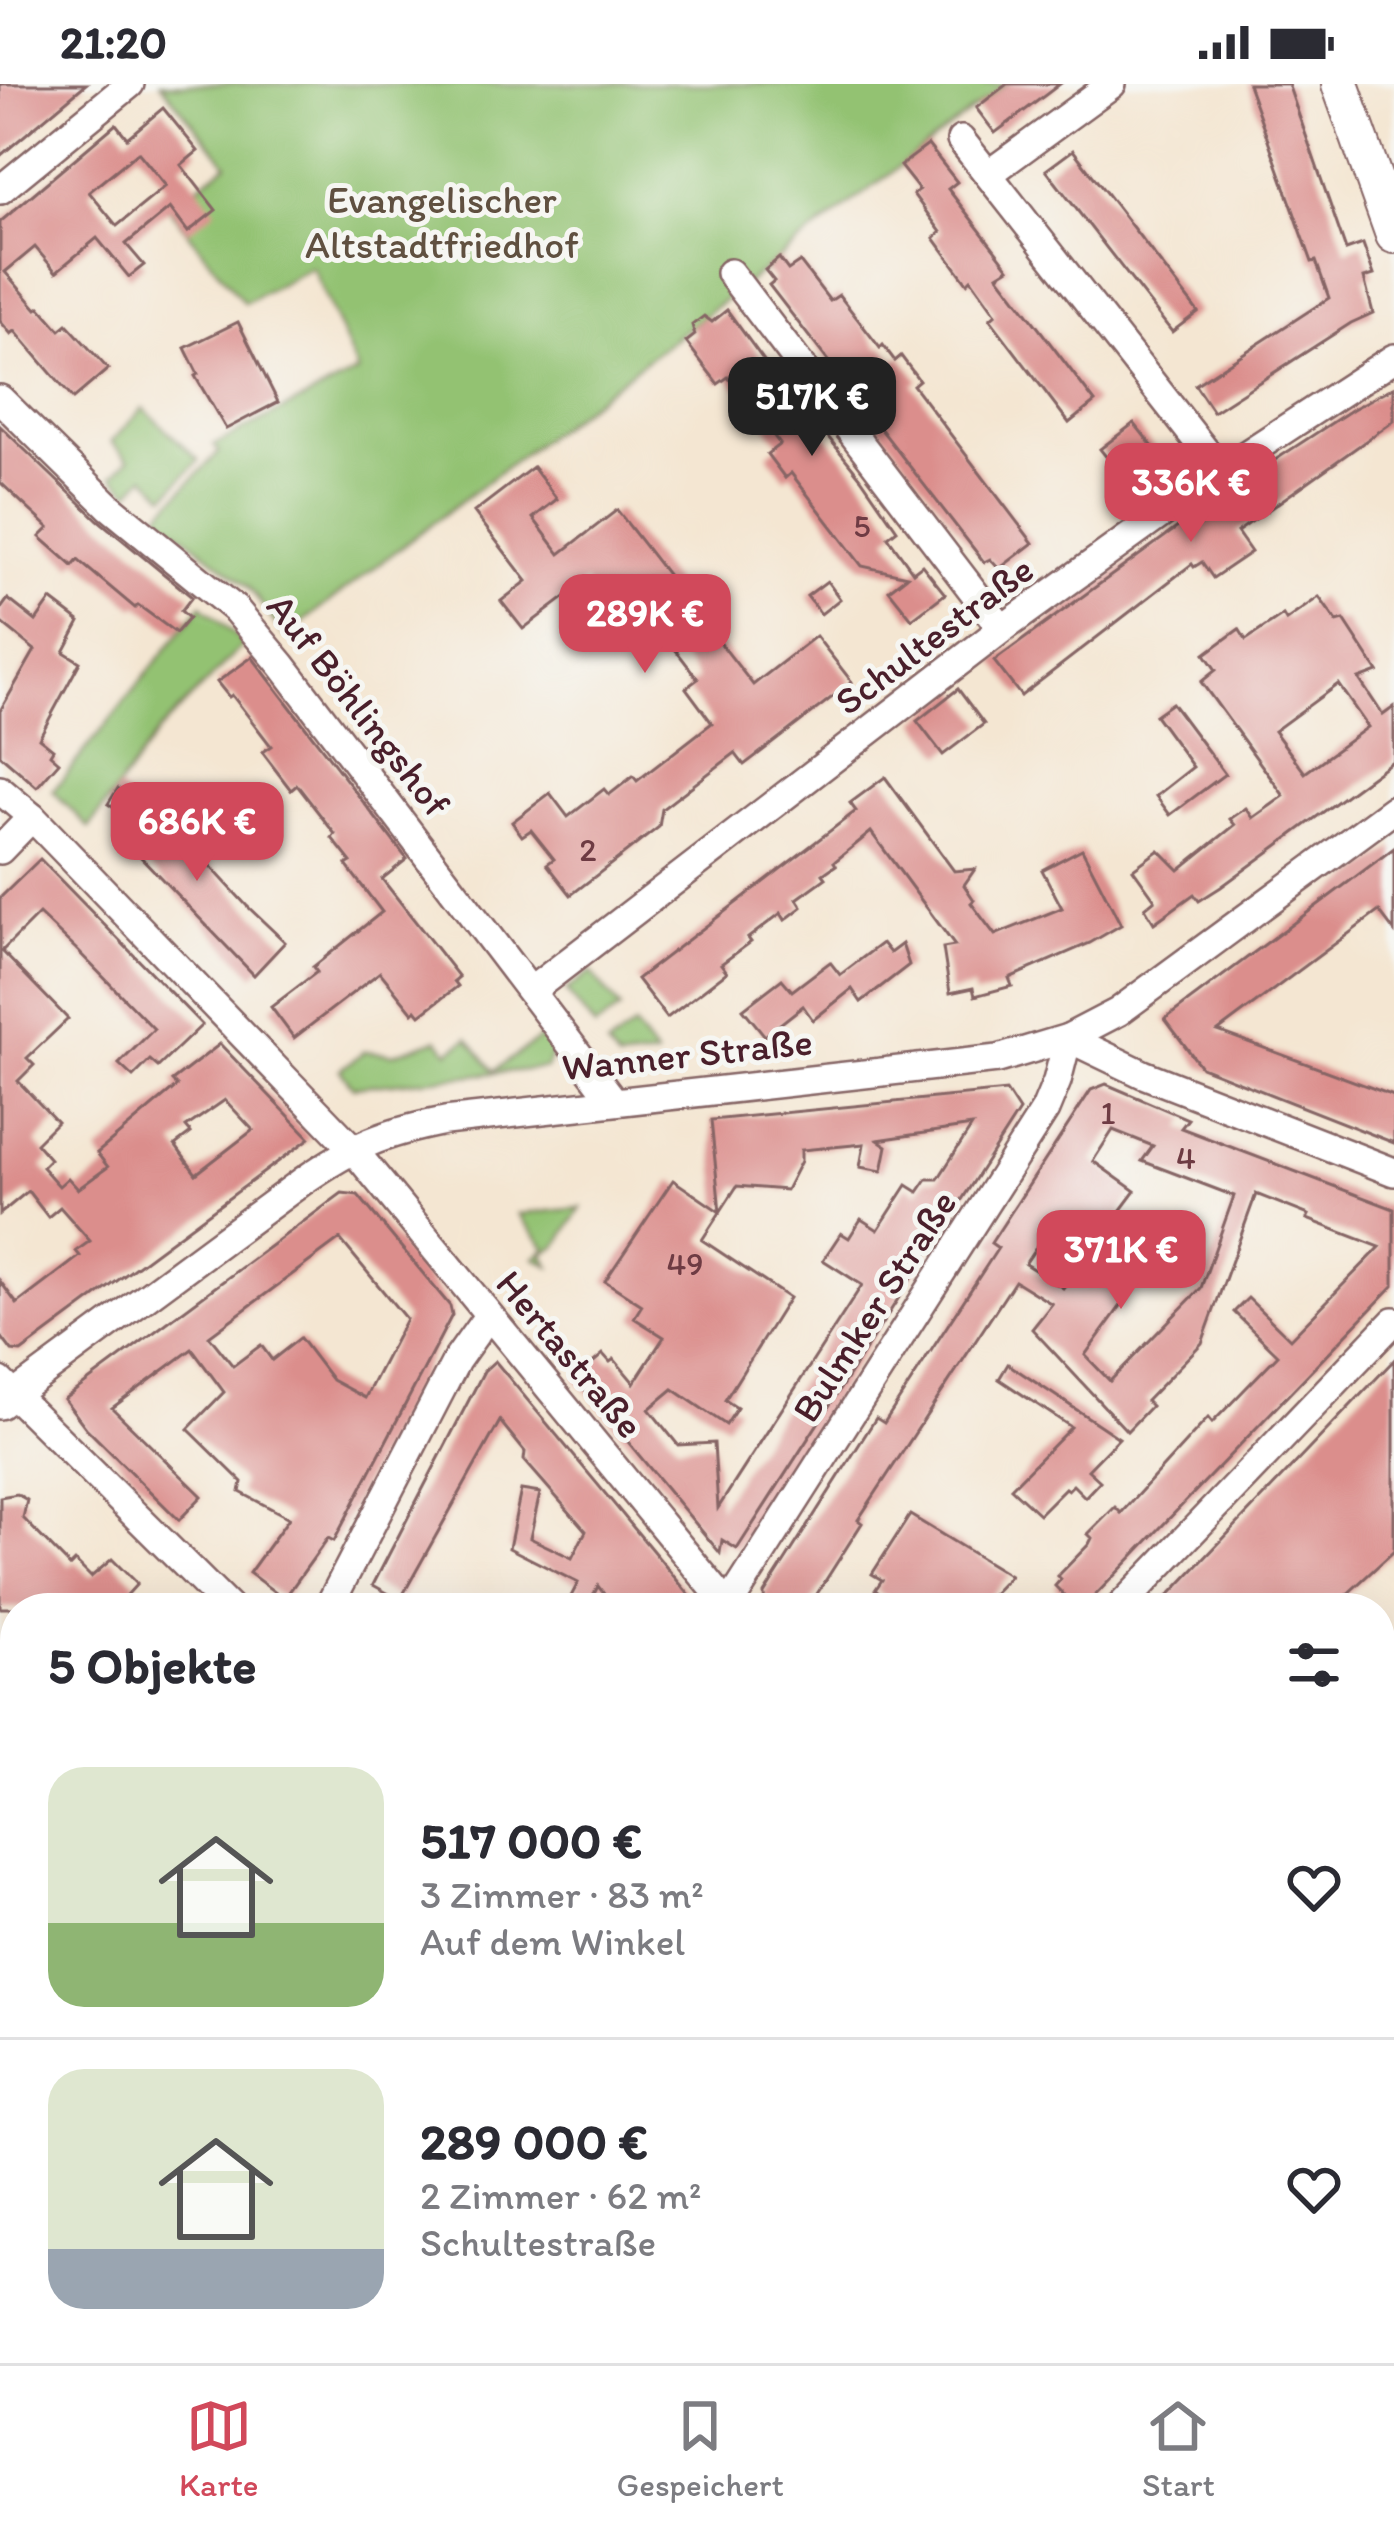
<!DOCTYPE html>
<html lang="de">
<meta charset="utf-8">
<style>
body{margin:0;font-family:Itim,sans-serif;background:#f2f2f3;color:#2b2b33;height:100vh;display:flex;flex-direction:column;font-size:45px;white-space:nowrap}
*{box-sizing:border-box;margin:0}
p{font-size:39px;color:#7c7c81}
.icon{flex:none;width:66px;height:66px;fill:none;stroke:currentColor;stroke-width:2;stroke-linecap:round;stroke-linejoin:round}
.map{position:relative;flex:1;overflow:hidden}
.panel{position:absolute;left:0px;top:1509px;width:1395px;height:771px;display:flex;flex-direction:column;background:#fff;border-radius:48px 48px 0 0;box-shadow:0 12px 48px #0002}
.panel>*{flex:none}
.price{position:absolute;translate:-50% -102px;padding:0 27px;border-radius:24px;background:#d1495b;color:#fff;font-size:39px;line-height:78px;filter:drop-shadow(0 3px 6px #0008)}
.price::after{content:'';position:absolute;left:50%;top:72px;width:36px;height:27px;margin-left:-18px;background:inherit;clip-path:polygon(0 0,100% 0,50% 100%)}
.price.on{background:#222;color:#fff}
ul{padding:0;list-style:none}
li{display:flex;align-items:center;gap:36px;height:300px;padding:0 48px}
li+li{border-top:3px solid #e1e1e2}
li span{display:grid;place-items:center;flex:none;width:336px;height:240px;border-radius:36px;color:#555}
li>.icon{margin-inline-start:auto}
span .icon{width:144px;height:144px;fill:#fffc;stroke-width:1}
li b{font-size:51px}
h2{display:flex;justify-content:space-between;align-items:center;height:144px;padding:0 48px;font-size:51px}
.status{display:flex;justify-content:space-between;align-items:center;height:84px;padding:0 60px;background:#fff;direction:ltr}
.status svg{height:33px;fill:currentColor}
.menu{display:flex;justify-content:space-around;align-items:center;height:168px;border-top:3px solid #e1e1e2;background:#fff;font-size:33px;color:#7c7c81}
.menu a{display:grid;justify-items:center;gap:6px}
.menu .on{color:#d1495b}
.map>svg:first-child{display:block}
.green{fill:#93c272;stroke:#6e704e;stroke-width:3}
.building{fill:#db8e8c;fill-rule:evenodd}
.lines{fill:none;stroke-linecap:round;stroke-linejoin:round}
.street-casing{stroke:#866565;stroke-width:32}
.secondary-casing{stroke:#866565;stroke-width:40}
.primary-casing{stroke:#866565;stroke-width:46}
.street{stroke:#fff;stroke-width:27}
.secondary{stroke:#fff;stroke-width:36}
.primary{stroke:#fff;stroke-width:42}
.labels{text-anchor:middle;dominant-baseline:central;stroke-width:10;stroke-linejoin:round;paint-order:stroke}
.number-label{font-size:33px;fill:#6e3b43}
.park-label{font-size:39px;fill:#605040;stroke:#f6f6f2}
.street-label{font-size:39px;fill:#4a1f2b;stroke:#f6f6f2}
</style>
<div class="status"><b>21:20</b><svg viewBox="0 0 49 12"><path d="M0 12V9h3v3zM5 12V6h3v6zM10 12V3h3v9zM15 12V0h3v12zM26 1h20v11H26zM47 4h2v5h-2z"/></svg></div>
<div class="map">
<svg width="1394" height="2279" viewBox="0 0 1394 2279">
<rect width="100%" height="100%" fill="#f6f6f2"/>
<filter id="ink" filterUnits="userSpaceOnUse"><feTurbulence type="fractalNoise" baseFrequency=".00833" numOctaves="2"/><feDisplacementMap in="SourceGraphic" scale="24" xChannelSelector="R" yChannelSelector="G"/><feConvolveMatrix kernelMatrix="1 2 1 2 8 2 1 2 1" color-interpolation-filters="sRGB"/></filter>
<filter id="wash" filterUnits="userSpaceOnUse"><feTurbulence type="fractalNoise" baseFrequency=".004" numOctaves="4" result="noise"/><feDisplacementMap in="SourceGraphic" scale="48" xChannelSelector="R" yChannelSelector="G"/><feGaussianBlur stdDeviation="2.7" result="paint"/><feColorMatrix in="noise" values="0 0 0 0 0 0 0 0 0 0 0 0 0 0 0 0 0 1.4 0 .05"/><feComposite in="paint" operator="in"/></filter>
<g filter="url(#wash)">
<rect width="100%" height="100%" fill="#f4e6d2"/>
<g class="green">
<path d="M 161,0 L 1007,0 L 285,552 L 247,501 L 158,431 L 219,368 L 214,361 L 358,288 L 312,183 L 244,219 L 169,124 L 227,80 Z"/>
<path d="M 143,324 L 199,376 L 166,411 L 145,392 L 130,408 L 113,392 L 129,375 L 111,358 Z"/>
<path d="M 202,521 L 244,560 L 158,648 L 89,744 L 53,707 Z"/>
<path d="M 591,888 L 620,925 L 595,944 L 566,907 Z"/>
<path d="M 634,943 L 656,972 L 618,977 L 607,963 Z"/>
<path d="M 543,952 L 553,967 L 546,984 L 353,1003 L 340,986 L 365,967 L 393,970 L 438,955 L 449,968 L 468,954 L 494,987 Z"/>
<path d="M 581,1124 L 558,1161 L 543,1170 L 550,1182 L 535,1174 L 546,1164 L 518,1130 Z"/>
</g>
<g id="blocks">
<g class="building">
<path d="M 0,0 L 86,0 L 0,72 Z"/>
<path d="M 1007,0 L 1060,0 L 995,49 L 976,24 Z"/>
<path d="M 1248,0 L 1288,0 L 1346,166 L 1363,160 L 1374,191 L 1364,194 L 1373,229 L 1351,239 L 1213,328 L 1195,301 L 1329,214 L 1316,177 L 1312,178 Z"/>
<path d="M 163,24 L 198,67 L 181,81 L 216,126 L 188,148 L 170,124 L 126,160 L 144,181 L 129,193 L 97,154 L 56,188 L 35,163 L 5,188 L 37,225 L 40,223 L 60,246 L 67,240 L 108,285 L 73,315 L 15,247 L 11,250 L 0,237 L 0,138 L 116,40 L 127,54 ZM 138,68 L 166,102 L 117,142 L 89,108 Z"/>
<path d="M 928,61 L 957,98 L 948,105 L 1009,184 L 998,191 L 1095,318 L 1069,339 L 990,235 L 996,230 L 971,195 L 967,199 L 934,154 L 941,148 L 913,110 L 919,106 L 900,82 Z"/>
<path d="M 1073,66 L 1198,228 L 1172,248 L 1046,86 Z"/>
<path d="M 779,174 L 788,186 L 800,178 L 830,217 L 839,211 L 880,264 L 883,261 L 895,277 L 901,272 L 919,296 L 913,301 L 1033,459 L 999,485 L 990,475 L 984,478 L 769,201 L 774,197 L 765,186 Z"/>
<path d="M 727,226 L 781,300 L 784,298 L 861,394 L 897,446 L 888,453 L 913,488 L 922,481 L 945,510 L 912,535 L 889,506 L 907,492 L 862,482 L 791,389 L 785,394 L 767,370 L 780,360 L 728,293 L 718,300 L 686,258 L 695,251 L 692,241 L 704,232 L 712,238 Z"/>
<path d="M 238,238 L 278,318 L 226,345 L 195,292 L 198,290 L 185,264 Z"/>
<path d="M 1394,303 L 1394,337 L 1237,448 L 1251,468 L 1213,494 L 1202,478 L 1194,483 L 1192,480 L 1021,612 L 994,577 L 1226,408 L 1353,325 Z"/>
<path d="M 1134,339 L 1157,368 L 1123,394 L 1100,365 Z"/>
<path d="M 0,342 L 98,436 L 192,513 L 181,527 L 189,534 L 176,549 L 138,521 L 135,524 L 78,476 L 73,482 L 40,453 L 49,444 L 0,398 Z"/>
<path d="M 533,383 L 557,415 L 533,434 L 560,470 L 617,426 L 753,601 L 816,552 L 852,598 L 744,681 L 735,669 L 662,725 L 659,743 L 571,811 L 547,780 L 554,775 L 531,746 L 522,752 L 512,738 L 550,709 L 568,733 L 604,705 L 609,711 L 633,692 L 637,697 L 712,639 L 686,604 L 698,595 L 662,548 L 650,557 L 628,529 L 614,527 L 610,530 L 585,498 L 523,545 L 501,517 L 527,497 L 474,428 Z"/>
<path d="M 827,497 L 840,515 L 821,530 L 807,512 Z"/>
<path d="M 1319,513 L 1337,538 L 1344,536 L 1378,588 L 1359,595 L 1383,631 L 1394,623 L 1394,676 L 1221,803 L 1199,817 L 1194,810 L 1154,839 L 1145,824 L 1155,816 L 1133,785 L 1159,766 L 1179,786 L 1235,741 L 1230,735 L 1246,724 L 1253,734 L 1284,712 L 1201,598 L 1216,586 L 1205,570 L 1239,545 L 1246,556 L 1283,531 L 1286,536 ZM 1338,600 L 1368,643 L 1305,689 L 1274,647 Z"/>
<path d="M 8,515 L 36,537 L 51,516 L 80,538 L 64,568 L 80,578 L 39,654 L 53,665 L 50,670 L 59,678 L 37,703 L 0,671 L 0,627 L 35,566 L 0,538 L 0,526 Z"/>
<path d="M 252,573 L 407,775 L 382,795 L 459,893 L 454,897 L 458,902 L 420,931 L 416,926 L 413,929 L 380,888 L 294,954 L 271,923 L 317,888 L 313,883 L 382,828 L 346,781 L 351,778 L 332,754 L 335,750 L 297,701 L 291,706 L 262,668 L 271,662 L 232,611 L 229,613 L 217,598 Z"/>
<path d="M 958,605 L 984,640 L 943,671 L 917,637 Z"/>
<path d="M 1172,619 L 1225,690 L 1170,731 L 1156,712 L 1193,683 L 1155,631 Z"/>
<path d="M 885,693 L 954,787 L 975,785 L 964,801 L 974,816 L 971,819 L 995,851 L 1062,824 L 1042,786 L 1082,765 L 1121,841 L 1090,859 L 1009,894 L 1012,902 L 975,912 L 973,904 L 950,909 L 943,864 L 955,862 L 871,748 L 834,778 L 836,781 L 823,790 L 826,794 L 797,815 L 802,823 L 785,836 L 781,829 L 748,854 L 751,858 L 721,880 L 727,888 L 667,934 L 637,895 L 856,727 L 850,719 Z"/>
<path d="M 118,704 L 140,724 L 144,719 L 174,751 L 178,747 L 246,821 L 285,858 L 254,891 L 115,746 L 128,733 L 108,720 Z"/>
<path d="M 1394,764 L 1394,847 L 1379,827 L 1218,947 L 1394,1012 L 1394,1059 L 1201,983 L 1165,935 Z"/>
<path d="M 40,775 L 202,941 L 158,983 L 150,976 L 133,993 L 119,980 L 154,945 L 76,865 L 39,830 L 2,867 L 68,935 L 27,974 L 34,981 L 18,997 L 57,1038 L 36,1059 L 50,1075 L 42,1083 L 59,1102 L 68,1094 L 78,1105 L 108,1083 L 97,1069 L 177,1002 L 172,997 L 220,960 L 310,1054 L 21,1268 L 12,1267 L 0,1251 L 0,1197 L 17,1220 L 80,1172 L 76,1167 L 90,1157 L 60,1123 L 48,1133 L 28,1107 L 0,1130 L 0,814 ZM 225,1016 L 253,1046 L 196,1090 L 175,1061 L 191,1049 L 186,1043 Z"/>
<path d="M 882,859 L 890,869 L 902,860 L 909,881 L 861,918 L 852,905 L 813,936 L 803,922 L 765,952 L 743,925 L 782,895 L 792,907 L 830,878 L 840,891 Z"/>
<path d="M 1106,1000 L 1188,1035 L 1181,1044 L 1394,1125 L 1394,1201 L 1083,1524 L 1077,1524 L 1055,1502 L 1061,1495 L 1058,1492 L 1089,1460 L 1092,1454 L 1088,1450 L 1115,1423 L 1121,1429 L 1208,1334 L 1212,1339 L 1278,1271 L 1234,1228 L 1248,1214 L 1290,1255 L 1380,1163 L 1307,1135 L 1309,1131 L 1256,1110 L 1202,1259 L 1146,1317 L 1151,1322 L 1127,1347 L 1032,1245 L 1052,1220 L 1015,1197 L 858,1436 L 862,1439 L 808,1524 L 765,1524 L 764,1510 L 876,1334 L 884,1339 L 998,1164 L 991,1159 L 1091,1006 ZM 1113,1046 L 1153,1062 L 1142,1077 L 1234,1112 L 1201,1204 L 1110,1297 L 1085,1271 L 1165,1161 L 1120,1127 L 1135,1107 L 1093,1077 ZM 1051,1141 L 1090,1168 L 1063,1204 L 1025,1180 Z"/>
<path d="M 1006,1007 L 1019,1027 L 737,1465 L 722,1456 L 720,1469 L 575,1294 L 603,1270 L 610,1278 L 614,1275 L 634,1299 L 664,1253 L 634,1234 L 642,1221 L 605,1197 L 673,1096 L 720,1128 L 711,1036 ZM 972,1042 L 938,1095 L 927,1095 L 918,1108 L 907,1101 L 878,1146 L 861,1135 L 849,1154 L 841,1149 L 823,1176 L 862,1201 L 718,1424 L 714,1359 L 678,1361 L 649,1325 L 673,1305 L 726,1341 L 737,1324 L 725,1316 L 789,1214 L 702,1156 L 737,1102 L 786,1106 L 801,1077 L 801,1066 L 864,1060 L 860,1083 L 882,1087 L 887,1062 L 878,1056 Z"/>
<path d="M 342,1109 L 358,1111 L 450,1222 L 452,1231 L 334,1457 L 328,1454 L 284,1515 L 249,1489 L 289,1434 L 240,1408 L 242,1398 L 188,1345 L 224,1308 L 192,1265 L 112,1324 L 202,1412 L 179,1436 L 86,1344 L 64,1315 ZM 340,1155 L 406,1235 L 365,1314 L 332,1296 L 300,1254 L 272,1276 L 261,1261 L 233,1282 L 209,1252 Z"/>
<path d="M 1394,1276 L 1394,1467 L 1332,1524 L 1157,1524 Z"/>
<path d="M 495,1277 L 643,1455 L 700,1524 L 615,1524 L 598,1502 L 587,1524 L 565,1524 L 578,1499 L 509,1464 L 521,1406 L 540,1409 L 530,1454 L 572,1474 L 586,1447 L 524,1376 L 525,1368 L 500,1337 L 400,1516 L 373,1501 L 484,1287 Z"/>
<path d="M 1008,1280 L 1119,1354 L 1088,1386 L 1100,1397 L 1085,1413 L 1073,1401 L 1068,1406 L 1065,1404 L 1039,1430 L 1011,1404 L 1071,1343 L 999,1295 Z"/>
<path d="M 17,1410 L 27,1416 L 23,1434 L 70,1482 L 75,1477 L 91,1493 L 112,1475 L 137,1500 L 127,1511 L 140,1524 L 0,1524 L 0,1413 Z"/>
<path d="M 910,1431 L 1010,1492 L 979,1524 L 902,1524 L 875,1506 L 882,1496 L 872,1490 Z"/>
</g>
</g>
</g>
<g filter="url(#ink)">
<use href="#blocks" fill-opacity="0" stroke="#866565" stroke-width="3"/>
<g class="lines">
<defs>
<g id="street">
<path d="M 961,56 L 1221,387"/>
<path d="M 990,89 L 1112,0"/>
<path d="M 0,106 L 130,0"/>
<path d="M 730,189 L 1002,545"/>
<path d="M 0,315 L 110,423 L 236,526 L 282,581 L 613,1016"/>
<path d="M 0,706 L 32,733 L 352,1064 L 730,1524"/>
<path d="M 0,766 L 32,733"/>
<path d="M 532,906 L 1002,545 L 1221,387 L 1394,274"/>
<path d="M 1068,954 L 1143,990 L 1394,1088"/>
<path d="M 0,1297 L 229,1524"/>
<path d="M 0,1321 L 303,1097 C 355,1061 383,1049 445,1037 L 998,975 L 1068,954 L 1118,928 L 1394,725"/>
<path d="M 328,1524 L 456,1277 L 488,1232"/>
<path d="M 727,1524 L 1045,1026 L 1057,997 L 1068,954"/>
<path d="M 1119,1524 L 1394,1237"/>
<path d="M 1380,1804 L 1394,1828"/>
<path d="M 0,1854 L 15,1842"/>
<path d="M 0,2262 L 16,2279"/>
<path d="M 1249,2265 L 1256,2279"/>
<path d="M 115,2279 L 130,2265"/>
<path d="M 480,2279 L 498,2265"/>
</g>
<g id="secondary">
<path d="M 1340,0 L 1394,151"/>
<path d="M 1380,1655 L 1394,1642"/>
<path d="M 766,2279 L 780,2265"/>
<path d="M 813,2279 L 825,2265"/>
</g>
<g id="primary">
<path d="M 0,1624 L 15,1639"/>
<path d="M 664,2265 L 679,2279"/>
</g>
</defs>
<use href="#street" class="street-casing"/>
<use href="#secondary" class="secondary-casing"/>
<use href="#primary" class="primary-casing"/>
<use href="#street" class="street"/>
<use href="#secondary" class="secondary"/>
<use href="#primary" class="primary"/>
</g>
</g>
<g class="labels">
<g class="number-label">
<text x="862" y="441">5</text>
<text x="588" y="765">2</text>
<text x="1108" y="1028">1</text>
<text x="1186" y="1073">4</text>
<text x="685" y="1179">49</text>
</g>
<g class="park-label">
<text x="442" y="115">Evangelischer<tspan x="442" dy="45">Altstadtfriedhof</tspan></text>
</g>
<g class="street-label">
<text transform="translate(934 551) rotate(-37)">Schultestraße</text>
<text transform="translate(359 621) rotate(52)">Auf Böhlingshof</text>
<text transform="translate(687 970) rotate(-6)">Wanner Straße</text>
<text transform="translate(874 1222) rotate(-57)">Bulmker Straße</text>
<text transform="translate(570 1270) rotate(50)">Hertastraße</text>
</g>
</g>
</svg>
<b class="price on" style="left:812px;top:375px">517K €</b>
<b class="price" style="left:1191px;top:461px">336K €</b>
<b class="price" style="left:645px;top:592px">289K €</b>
<b class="price" style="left:197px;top:800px">686K €</b>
<b class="price" style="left:1121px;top:1228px">371K €</b>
<section class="panel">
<h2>5 Objekte<svg class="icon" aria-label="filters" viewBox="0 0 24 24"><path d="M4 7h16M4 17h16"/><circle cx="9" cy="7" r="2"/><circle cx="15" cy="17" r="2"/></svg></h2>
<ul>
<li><span style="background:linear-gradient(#dfe7d0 65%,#8fb573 0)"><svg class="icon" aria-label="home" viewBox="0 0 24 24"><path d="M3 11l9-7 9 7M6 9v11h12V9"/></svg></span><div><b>517 000 €</b><p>3 Zimmer · 83 m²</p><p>Auf dem Winkel</p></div><svg class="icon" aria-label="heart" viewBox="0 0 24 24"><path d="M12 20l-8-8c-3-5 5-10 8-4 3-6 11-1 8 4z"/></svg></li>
<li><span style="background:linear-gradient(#dfe7d0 75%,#9aa5b1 0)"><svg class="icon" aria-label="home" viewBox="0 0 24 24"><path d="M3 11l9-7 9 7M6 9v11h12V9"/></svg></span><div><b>289 000 €</b><p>2 Zimmer · 62 m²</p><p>Schultestraße</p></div><svg class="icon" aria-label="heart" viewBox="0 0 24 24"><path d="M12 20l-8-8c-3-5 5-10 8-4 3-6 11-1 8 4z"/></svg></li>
</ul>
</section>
</div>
<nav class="menu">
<a class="on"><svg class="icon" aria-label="map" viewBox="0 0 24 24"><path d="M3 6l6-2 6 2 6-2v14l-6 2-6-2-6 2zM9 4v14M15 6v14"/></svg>Karte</a>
<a><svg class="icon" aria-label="saved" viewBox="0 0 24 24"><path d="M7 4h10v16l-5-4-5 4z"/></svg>Gespeichert</a>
<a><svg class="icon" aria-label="home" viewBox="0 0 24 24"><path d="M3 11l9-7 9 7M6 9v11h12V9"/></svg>Start</a>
</nav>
